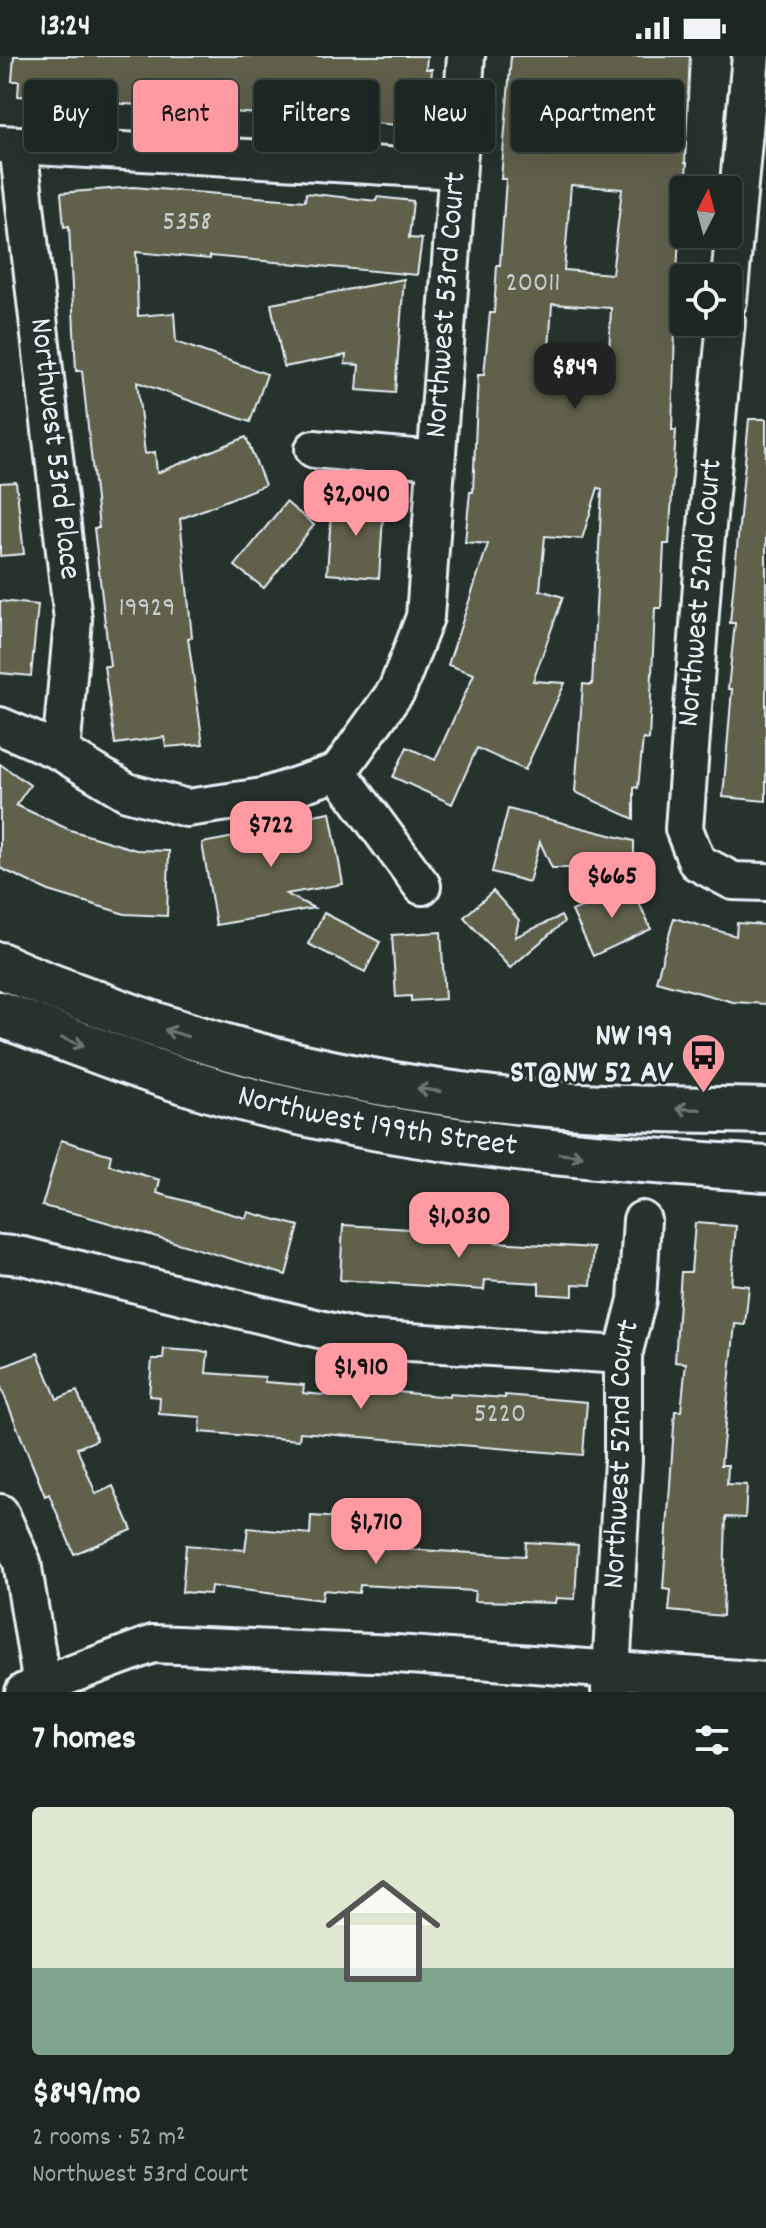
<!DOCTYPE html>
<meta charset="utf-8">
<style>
body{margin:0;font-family:Dekko,sans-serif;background:#252e2a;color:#f1f3f6;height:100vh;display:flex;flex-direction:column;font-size:30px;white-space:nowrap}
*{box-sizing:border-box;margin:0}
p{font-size:26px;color:#a0a5a5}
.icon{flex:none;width:44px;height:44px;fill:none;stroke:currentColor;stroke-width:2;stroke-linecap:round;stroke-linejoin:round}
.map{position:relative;height:1636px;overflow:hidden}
.side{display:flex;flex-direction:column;background:#1c2622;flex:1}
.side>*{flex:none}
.guide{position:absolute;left:24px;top:24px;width:718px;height:72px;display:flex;gap:16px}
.needle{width:52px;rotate:6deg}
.controls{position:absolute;left:670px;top:120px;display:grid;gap:16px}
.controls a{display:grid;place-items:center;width:72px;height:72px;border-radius:8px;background:#1c2622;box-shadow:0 8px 32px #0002,0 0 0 2px #3a4340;font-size:40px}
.price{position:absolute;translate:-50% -68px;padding:0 18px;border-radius:16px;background:#ff9aa2;color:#111;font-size:26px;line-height:52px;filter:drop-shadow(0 2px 4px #0008)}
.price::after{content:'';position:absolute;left:50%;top:48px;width:24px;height:18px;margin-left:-12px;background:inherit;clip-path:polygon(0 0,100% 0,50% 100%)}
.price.current{background:#222;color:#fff}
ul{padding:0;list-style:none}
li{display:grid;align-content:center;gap:16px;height:424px;padding:0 32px}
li+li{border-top:2px solid #3a4340}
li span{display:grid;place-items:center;height:248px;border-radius:8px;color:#555}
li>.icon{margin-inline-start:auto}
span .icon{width:144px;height:144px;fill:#fffc;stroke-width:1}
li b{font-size:34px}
h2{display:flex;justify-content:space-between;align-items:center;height:96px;padding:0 32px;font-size:34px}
.pill{padding:0 28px;border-radius:8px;background:#1c2622;box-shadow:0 8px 32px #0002,0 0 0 2px #3a4340;font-size:28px;line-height:72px}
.pill.current{background:#ff9aa2;color:#111}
.status{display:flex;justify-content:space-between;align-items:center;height:56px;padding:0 40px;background:#1c2622;direction:ltr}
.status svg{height:22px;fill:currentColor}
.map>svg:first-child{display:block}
.building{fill:#61604c;stroke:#e8f1f8;stroke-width:2;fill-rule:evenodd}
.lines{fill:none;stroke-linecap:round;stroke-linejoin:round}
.minor-casing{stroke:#e8f1f8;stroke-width:42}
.major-casing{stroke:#e8f1f8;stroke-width:50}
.minor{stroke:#26332d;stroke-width:36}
.major{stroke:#26332d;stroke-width:44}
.oneway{stroke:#6a7674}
.labels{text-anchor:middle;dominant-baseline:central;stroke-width:6;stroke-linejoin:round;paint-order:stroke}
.number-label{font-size:28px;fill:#c6cdcd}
.street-label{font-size:32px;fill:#e8f1f8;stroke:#26332d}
.poi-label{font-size:32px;font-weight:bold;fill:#e8f1f8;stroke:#26332d;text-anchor:end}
</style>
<div class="status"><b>13:24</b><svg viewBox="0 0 49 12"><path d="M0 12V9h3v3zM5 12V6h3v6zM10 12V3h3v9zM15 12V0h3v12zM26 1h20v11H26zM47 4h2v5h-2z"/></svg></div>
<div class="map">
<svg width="766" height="1636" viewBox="0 0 766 1636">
<rect width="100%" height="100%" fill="#26332d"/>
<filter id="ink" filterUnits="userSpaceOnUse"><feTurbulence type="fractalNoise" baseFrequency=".0125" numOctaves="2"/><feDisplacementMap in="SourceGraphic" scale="16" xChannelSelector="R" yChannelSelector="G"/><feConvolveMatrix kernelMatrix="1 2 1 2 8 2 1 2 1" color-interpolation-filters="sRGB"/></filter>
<g filter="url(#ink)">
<g class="building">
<path d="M 14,0 L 427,0 L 426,13 L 432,13 L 430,39 L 424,39 L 422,71 L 361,66 L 360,73 L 325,71 L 326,63 L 18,40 L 19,25 L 12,25 Z"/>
<path d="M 511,0 L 690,0 L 685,107 L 687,107 L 682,161 L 680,160 L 676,237 L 672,374 L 676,374 L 669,488 L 664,488 L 661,552 L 655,552 L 649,684 L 643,683 L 638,732 L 634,731 L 634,763 L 575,736 L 583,628 L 592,629 L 602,433 L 598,432 L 582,483 L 545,480 L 540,534 L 563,541 L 533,625 L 565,627 L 525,714 L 477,692 L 452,748 L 393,721 L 407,691 L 435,704 L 474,618 L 448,609 L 488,488 L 465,486 L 470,436 L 473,436 L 478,319 L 484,319 L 490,257 L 494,257 L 497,209 L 500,209 L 506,123 L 501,123 ZM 571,129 L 622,133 L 612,218 L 564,214 ZM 552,248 L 611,252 L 609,299 L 601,299 L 600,328 L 547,324 Z"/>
<path d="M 133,131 L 305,145 L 306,137 L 376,145 L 377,141 L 413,145 L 409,182 L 422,183 L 417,219 L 210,200 L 210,203 L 136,196 L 138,260 L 174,257 L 176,286 L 267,318 L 250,366 L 137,326 L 145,398 L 155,396 L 157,417 L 246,381 L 265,429 L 180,463 L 192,581 L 188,582 L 203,688 L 166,691 L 164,681 L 115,688 L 104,610 L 110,610 L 94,472 L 99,472 L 82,315 L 76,315 L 69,170 L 64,171 L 61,137 Z"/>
<path d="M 404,223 L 395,337 L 357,334 L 359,309 L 345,308 L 346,299 L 284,311 L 271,248 Z"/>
<path d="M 749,363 L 766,363 L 766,745 L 723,741 L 732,633 L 728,633 L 735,567 L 730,567 Z"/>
<path d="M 16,426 L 24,498 L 0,500 L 0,427 Z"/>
<path d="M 332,443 L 384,446 L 379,522 L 327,518 Z"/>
<path d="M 286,446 L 314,469 L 264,532 L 235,510 Z"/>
<path d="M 0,545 L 38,549 L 31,620 L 0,617 Z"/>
<path d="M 0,708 L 30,729 L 16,749 L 70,774 L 136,794 L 169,795 L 167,860 L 125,858 L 49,835 L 0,812 Z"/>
<path d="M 508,753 L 634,785 L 634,812 L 552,812 L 540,786 L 529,826 L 492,816 Z"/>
<path d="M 330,756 L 343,828 L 286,838 L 314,852 L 216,869 L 202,787 L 283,772 L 281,765 Z"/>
<path d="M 631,829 L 651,873 L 593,900 L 572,855 Z"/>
<path d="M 493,835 L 519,864 L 515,881 L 561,860 L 564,866 L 510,912 L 464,861 Z"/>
<path d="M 324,857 L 380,886 L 365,916 L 308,888 Z"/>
<path d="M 674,862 L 736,880 L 737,867 L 766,869 L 766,948 L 733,946 L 656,925 Z"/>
<path d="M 441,876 L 445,943 L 411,945 L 411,940 L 396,941 L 392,879 Z"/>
<path d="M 61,1084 L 111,1099 L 109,1109 L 160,1124 L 157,1137 L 246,1162 L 248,1156 L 299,1170 L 286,1219 L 82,1159 L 42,1150 Z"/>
<path d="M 695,1167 L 736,1170 L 731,1228 L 749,1230 L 745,1269 L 735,1268 L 721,1409 L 728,1409 L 727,1428 L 747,1429 L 745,1462 L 726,1461 L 723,1560 L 669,1555 L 671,1534 L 663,1533 L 675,1355 L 681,1355 L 686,1307 L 675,1306 L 681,1216 L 691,1216 Z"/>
<path d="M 343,1169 L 494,1178 L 494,1186 L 594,1192 L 591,1229 L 573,1228 L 573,1240 L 539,1238 L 539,1227 L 485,1224 L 484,1234 L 340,1224 Z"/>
<path d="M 164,1293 L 208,1296 L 206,1317 L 265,1321 L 265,1326 L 304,1329 L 303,1337 L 355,1342 L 356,1332 L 449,1341 L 449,1338 L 505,1342 L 505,1339 L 587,1346 L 583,1399 L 300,1376 L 299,1384 L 200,1376 L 201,1361 L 159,1358 L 160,1341 L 149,1340 L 152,1303 L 163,1303 Z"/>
<path d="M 38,1297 L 57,1343 L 77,1335 L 97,1384 L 77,1392 L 96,1438 L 113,1430 L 132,1474 L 74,1498 L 49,1438 L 45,1440 L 0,1329 L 0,1312 Z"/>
<path d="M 311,1460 L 389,1465 L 386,1492 L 525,1500 L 526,1486 L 578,1489 L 575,1543 L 556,1542 L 555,1547 L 474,1545 L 475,1535 L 360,1529 L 359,1537 L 323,1534 L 322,1544 L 211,1530 L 210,1538 L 182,1536 L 186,1489 L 245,1494 L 248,1472 L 310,1478 Z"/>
</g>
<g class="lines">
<defs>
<g id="minor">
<path d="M 0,88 L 457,114"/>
<path id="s1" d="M 18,89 L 73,564 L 61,696"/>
<path d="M 728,245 L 751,0"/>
<path d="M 726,266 L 704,502 L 684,773 L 697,806 L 733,825 L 766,826"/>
<path d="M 314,393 L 435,404"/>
<path d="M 0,670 L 61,696 L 127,736 L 187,752 L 263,741 L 338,716"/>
<path id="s2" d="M 338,716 L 397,634 L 425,561 L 466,0"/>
<path d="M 338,716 L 422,830"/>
<path d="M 0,1198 L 23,1200 L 360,1283 L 623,1299"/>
<path d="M 0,1457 L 22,1506 L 43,1636"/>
<path id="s3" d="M 610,1634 L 623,1405 L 623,1299 L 637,1244 L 642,1164"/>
<path d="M 24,1636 L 153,1588 L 396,1598 L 766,1625"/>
</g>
<g id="major">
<path d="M 0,909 C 32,925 67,936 101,949 C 227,998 360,1028 494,1043 C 584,1053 676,1053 766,1055"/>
<path id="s4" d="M 0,958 C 88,991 174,1026 265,1048 C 431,1089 596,1102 766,1113"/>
</g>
</defs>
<use href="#minor" class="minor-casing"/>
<use href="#major" class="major-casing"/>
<use href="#minor" class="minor"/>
<use href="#major" class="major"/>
</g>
<defs><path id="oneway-shaft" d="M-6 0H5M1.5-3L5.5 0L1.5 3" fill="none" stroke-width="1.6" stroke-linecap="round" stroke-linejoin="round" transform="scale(2)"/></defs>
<g class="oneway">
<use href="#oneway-shaft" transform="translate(176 977) rotate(-163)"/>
<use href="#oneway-shaft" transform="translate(73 986) rotate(20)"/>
<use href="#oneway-shaft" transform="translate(429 1034) rotate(-172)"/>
<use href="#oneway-shaft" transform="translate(688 1053) rotate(-178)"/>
<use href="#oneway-shaft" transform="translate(571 1099) rotate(6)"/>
</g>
</g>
<defs>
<symbol id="bus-pin" viewBox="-11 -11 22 30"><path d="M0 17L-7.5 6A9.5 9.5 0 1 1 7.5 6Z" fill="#ff9aa2" stroke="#26332d"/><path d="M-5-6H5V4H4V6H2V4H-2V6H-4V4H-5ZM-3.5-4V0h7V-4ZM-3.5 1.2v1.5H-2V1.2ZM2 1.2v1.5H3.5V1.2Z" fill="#111"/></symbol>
</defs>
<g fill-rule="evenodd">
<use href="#bus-pin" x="678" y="974" width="51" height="69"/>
</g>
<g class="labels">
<g class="number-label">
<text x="187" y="168">5358</text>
<text x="533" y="229">20011</text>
<text x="147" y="554">19929</text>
<text x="500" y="1360">5220</text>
</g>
<g class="street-label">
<text stroke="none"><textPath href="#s2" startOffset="492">Northwest 53rd Court</textPath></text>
<text stroke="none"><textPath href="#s1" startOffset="306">Northwest 53rd Place</textPath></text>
<text transform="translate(702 537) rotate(-85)">Northwest 52nd Court</text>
<text stroke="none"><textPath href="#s4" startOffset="394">Northwest 199th Street</textPath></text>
<text stroke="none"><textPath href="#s3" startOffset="236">Northwest 52nd Court</textPath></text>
</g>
<g class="poi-label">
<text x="673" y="982">NW 199<tspan x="673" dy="37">ST@NW 52 AV</tspan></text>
</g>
</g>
</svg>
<div class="controls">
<a><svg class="needle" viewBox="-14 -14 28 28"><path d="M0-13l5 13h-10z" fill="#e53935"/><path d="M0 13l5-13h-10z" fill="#a0a5a5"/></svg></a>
<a><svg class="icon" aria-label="locate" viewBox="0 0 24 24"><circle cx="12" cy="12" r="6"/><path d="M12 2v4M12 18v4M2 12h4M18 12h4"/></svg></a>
</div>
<b class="price current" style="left:575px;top:355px">$849</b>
<b class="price" style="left:356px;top:482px">$2,040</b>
<b class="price" style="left:271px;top:813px">$722</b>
<b class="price" style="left:612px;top:864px">$665</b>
<b class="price" style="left:459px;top:1204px">$1,030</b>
<b class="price" style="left:361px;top:1355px">$1,910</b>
<b class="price" style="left:376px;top:1510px">$1,710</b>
<div class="guide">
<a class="pill">Buy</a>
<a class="pill current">Rent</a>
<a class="pill">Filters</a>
<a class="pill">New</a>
<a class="pill">Apartment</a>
</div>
</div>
<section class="side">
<h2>7 homes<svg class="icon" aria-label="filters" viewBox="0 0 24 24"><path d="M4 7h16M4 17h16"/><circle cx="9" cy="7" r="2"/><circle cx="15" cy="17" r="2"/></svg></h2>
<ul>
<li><span style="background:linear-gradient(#dfe7d0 65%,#7fa58c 0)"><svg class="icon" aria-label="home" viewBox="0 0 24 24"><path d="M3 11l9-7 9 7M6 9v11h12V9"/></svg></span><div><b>$849/mo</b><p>2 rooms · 52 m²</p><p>Northwest 53rd Court</p></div></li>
</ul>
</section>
